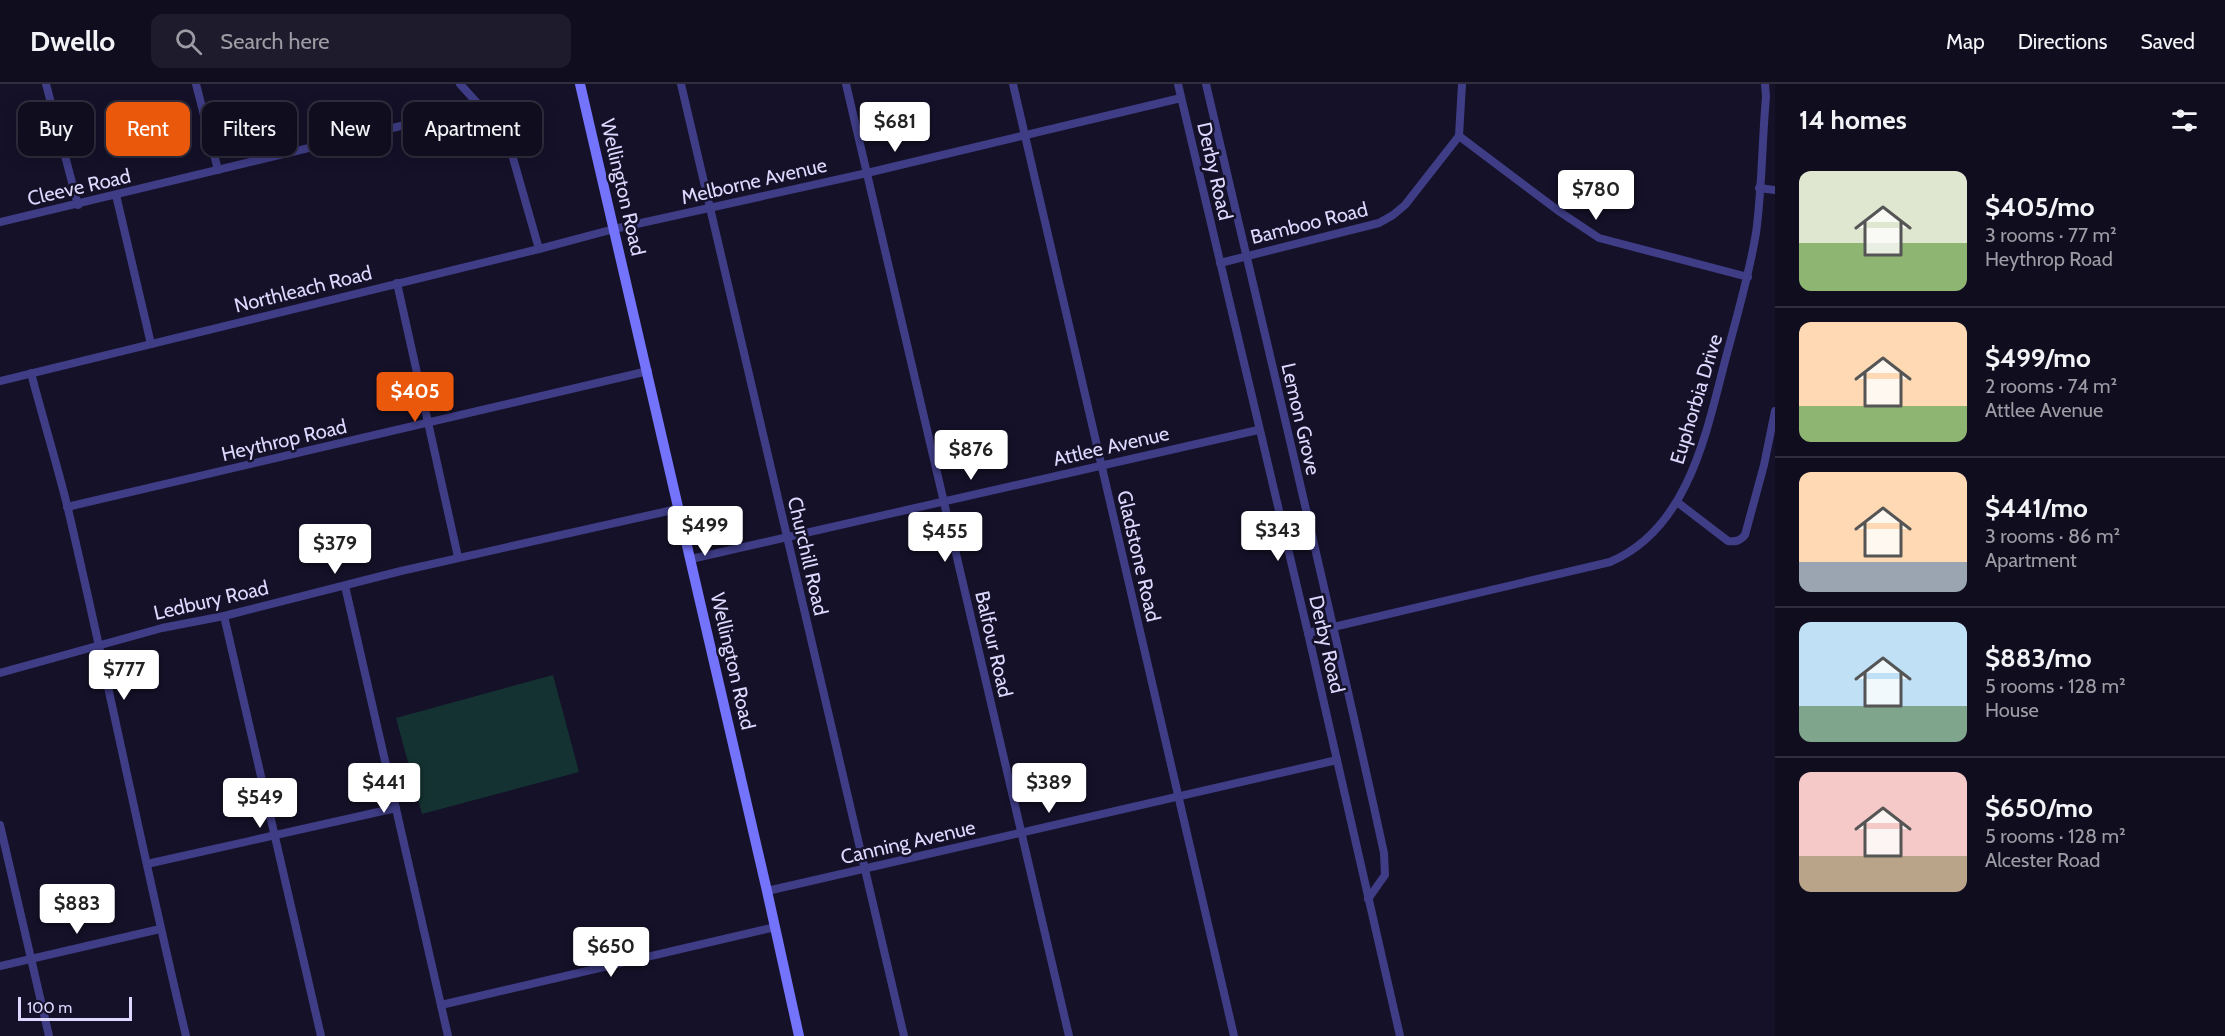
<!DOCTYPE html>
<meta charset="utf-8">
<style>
body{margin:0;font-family:Cabin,sans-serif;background:#1e1b2c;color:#f1f3f6;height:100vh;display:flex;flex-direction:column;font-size:22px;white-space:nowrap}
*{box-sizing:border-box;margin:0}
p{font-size:20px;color:#9c9ca4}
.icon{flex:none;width:33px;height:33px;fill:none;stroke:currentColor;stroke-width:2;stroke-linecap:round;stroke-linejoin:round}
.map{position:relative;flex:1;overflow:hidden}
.drawer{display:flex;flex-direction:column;background:#100d1f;width:450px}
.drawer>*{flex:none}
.banner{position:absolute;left:18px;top:18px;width:570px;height:54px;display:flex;gap:12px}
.scale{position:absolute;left:18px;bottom:15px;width:114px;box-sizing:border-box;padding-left:6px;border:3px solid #ddd9fe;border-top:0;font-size:16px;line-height:21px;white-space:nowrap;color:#ddd9fe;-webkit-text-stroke:4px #151129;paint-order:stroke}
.price{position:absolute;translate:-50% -51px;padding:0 14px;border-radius:6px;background:#fff;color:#222;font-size:20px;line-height:39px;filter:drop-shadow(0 2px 3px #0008)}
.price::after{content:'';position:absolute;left:50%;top:36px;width:18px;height:14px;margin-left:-9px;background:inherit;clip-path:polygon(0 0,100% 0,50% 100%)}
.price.on{background:#ea580c;color:#fff}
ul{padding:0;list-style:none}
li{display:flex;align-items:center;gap:18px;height:150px;padding:0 24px}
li+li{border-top:2px solid #302d3d}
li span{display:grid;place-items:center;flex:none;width:168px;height:120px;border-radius:12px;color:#555}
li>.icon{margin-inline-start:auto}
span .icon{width:72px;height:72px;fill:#fffc;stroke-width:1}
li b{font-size:26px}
h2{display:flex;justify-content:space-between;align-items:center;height:72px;padding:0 24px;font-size:26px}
.chip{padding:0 21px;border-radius:12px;background:#100d1f;box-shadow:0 3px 15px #0003,0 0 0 2px #302d3d;font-size:21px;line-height:54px}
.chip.on{background:#ea580c;color:#fff}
header{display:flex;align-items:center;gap:36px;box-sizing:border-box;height:84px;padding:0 30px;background:#100d1f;border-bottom:2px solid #302d3d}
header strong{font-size:28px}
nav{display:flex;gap:33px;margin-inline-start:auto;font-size:21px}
.search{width:420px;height:54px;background:#1e1b2c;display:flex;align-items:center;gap:15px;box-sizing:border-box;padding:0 21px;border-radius:12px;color:#9c9ca4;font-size:22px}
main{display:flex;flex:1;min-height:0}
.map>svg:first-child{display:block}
.green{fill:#143231}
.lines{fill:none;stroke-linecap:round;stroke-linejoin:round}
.street{stroke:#3f3d86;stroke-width:8}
.secondary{stroke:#7473fb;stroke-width:10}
.labels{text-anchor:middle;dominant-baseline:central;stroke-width:5;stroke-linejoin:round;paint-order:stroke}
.street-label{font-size:20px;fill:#ddd9fe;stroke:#151129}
</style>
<header>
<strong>Dwello</strong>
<div class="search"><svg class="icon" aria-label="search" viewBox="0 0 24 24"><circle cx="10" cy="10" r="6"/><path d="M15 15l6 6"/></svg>Search here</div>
<nav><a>Map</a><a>Directions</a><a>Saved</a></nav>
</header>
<main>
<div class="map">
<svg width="1775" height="952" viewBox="0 0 1775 952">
<rect width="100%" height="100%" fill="#151129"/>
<path class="green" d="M 553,591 L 579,688 L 422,730 L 396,634 Z"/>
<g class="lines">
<g class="street">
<path d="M 46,0 L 78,121"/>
<path d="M 196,0 L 218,86"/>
<path d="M 460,0 L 499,43 L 511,67 L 539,165"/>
<path d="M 681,0 L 904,952"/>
<path d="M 846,0 L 1069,952"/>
<path d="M 1013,0 L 1234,952"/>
<path d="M 1178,0 L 1308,549 L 1400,952"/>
<path d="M 1206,0 C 1266,256 1328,512 1384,769 L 1385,791 L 1368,815"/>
<path d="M 1459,52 L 1560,128 L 1599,154 L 1748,193"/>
<path d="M 1759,104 L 1775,106"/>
<path d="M 116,111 L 151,260"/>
<path d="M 0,138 L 480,23"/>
<path d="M 1220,179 L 1379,139 L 1393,131 L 1405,121 L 1459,52 L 1462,0"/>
<path d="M 397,199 L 458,473"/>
<path d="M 31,289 C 43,335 57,380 68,425 C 109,600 144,777 186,952"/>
<path d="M 0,297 L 539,165 L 614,145 L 867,89 L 1181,14"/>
<path d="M 1677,418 L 1728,457 C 1736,458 1740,457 1745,451 L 1764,381 L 1775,327"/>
<path d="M 67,423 L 648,287"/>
<path d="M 691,475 L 1258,346"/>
<path d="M 345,502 L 448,952"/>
<path d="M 224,532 L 321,952"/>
<path d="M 1308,549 L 1610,478 C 1688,445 1706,350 1725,277 C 1736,235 1749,192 1756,149 C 1762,106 1762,57 1766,13 L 1765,0"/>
<path d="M 0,589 L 162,544 L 224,532 L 401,487 L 677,425"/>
<path d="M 0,741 L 49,952"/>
<path d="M 147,780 L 396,724"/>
<path d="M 767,807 L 1337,676"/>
<path d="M 0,882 L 160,845"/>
<path d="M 441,921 L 775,843"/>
</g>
<path class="secondary" d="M 580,0 L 767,807 L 799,952"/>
</g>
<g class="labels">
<g class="street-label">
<text transform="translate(1215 87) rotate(77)">Derby Road</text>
<text transform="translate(754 97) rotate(-13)">Melborne Avenue</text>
<text transform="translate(79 103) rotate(-13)">Cleeve Road</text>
<text transform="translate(623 103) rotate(77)">Wellington Road</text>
<text transform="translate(1309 139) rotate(-14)">Bamboo Road</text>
<text transform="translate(303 205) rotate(-14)">Northleach Road</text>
<text transform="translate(1696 315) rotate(-73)">Euphorbia Drive</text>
<text transform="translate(1301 335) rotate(77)">Lemon Grove</text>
<text transform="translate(284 356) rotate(-13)">Heythrop Road</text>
<text transform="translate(1111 362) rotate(-13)">Attlee Avenue</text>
<text transform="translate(808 472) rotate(77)">Churchill Road</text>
<text transform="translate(1139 472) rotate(77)">Gladstone Road</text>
<text transform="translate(211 516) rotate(-13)">Ledbury Road</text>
<text transform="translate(994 560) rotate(77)">Balfour Road</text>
<text transform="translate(1327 560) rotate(77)">Derby Road</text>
<text transform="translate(733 577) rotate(77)">Wellington Road</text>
<text transform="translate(908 758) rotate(-13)">Canning Avenue</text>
</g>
</g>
</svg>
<div class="scale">100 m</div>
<b class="price" style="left:895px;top:69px">$681</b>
<b class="price" style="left:1596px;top:137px">$780</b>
<b class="price on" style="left:415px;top:339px">$405</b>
<b class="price" style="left:971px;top:397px">$876</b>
<b class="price" style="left:705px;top:473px">$499</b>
<b class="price" style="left:1278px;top:478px">$343</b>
<b class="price" style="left:945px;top:479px">$455</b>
<b class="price" style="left:335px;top:491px">$379</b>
<b class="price" style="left:124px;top:617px">$777</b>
<b class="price" style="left:384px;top:730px">$441</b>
<b class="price" style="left:1049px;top:730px">$389</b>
<b class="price" style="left:260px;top:745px">$549</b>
<b class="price" style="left:77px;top:851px">$883</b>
<b class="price" style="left:611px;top:894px">$650</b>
<div class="banner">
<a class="chip">Buy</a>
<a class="chip on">Rent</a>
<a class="chip">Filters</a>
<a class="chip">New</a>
<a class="chip">Apartment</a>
</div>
</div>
<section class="drawer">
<h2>14 homes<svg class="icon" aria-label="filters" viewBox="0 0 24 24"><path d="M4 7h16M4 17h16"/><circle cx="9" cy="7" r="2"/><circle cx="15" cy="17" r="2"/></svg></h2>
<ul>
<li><span style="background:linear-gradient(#dfe7d0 60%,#8fb573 0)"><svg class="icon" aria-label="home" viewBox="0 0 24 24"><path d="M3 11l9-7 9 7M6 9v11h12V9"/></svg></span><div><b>$405/mo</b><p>3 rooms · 77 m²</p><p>Heythrop Road</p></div></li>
<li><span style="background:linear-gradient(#ffd9b3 70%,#8fb573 0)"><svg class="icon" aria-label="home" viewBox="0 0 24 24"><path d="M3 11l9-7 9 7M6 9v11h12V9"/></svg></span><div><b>$499/mo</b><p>2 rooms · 74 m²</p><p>Attlee Avenue</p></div></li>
<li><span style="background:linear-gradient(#ffd9b3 75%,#9aa5b1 0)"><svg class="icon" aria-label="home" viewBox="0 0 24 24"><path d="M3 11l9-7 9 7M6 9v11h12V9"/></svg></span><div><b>$441/mo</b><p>3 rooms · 86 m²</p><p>Apartment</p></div></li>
<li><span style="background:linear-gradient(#bfe0f5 70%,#7fa58c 0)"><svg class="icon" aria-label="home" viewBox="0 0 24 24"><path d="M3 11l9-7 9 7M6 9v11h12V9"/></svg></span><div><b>$883/mo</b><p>5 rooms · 128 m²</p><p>House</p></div></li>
<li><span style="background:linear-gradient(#f6c9c9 70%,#b9a48a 0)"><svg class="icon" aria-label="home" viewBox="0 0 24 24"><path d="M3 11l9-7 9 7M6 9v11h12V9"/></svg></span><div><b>$650/mo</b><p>5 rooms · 128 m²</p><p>Alcester Road</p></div></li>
</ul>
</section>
</main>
